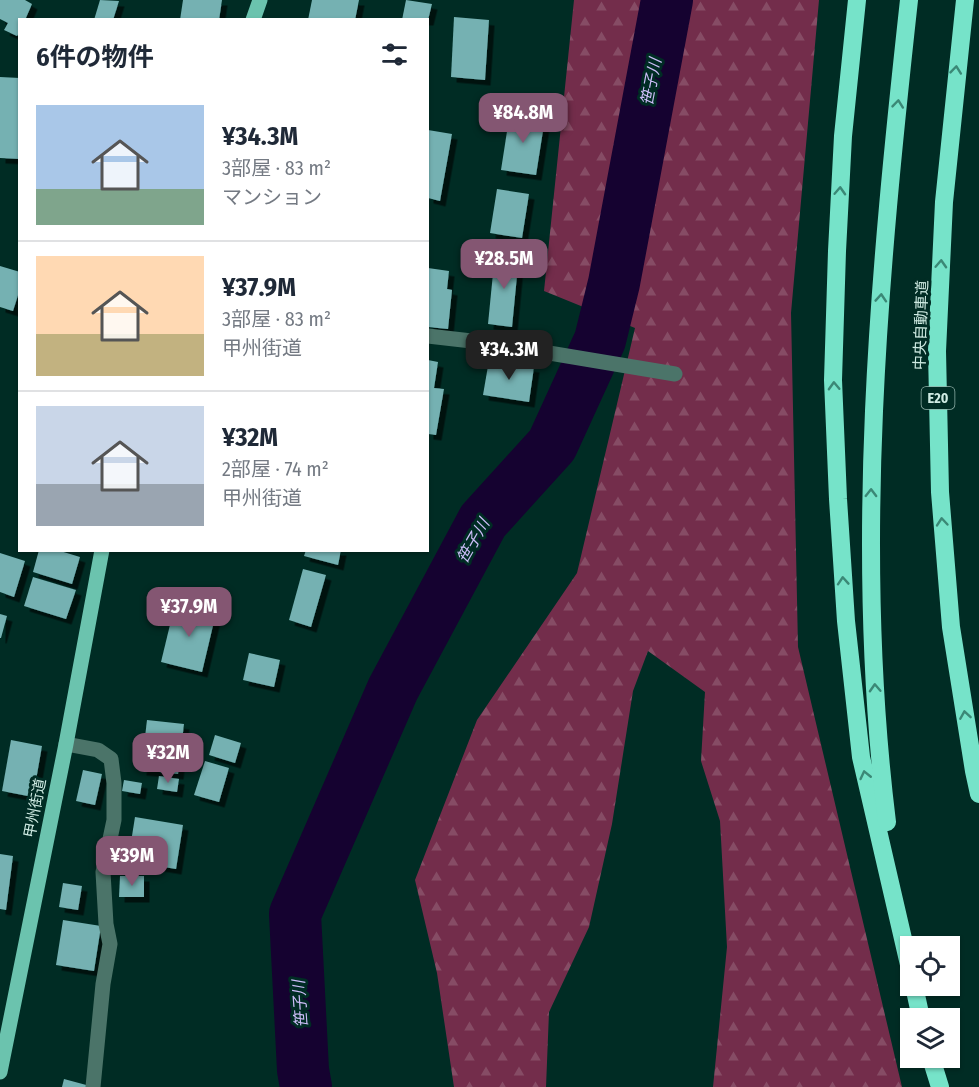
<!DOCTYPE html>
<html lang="ja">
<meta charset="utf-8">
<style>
body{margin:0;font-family:"Fira Sans Condensed","Noto Sans JP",sans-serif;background:#f6f6f7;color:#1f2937;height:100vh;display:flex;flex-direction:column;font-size:22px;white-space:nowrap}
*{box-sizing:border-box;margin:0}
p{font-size:20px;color:#747a83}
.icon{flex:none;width:33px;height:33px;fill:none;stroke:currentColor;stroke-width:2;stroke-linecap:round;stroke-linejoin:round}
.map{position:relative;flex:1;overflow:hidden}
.panel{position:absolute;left:18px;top:18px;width:411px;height:534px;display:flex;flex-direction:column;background:#fff;border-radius:0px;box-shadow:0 2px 4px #0004}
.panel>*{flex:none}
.tools{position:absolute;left:900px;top:936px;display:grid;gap:12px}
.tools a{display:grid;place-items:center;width:60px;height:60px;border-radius:0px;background:#fff;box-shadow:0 2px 4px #0004;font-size:30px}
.price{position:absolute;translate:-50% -51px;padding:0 14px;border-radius:12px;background:#845672;color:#fff;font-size:20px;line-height:39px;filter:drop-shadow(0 2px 3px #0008)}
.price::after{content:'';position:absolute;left:50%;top:36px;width:18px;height:14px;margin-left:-9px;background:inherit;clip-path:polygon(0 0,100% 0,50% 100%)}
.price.on{background:#222;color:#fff}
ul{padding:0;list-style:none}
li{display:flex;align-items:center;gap:18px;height:150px;padding:0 18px}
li+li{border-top:2px solid #e0e1e3}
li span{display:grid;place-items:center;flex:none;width:168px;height:120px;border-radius:0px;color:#555}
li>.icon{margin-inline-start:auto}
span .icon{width:72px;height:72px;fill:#fffc;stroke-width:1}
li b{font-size:26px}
h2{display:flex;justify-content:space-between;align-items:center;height:72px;padding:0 18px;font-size:26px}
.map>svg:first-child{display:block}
.forest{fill:url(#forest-firs)}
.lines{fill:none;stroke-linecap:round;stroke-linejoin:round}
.river{stroke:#150230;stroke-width:52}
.building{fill:#74b1b2;filter:url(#shadow)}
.minor{stroke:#4b7469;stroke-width:15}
.major{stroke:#6bc3ae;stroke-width:15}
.highway{stroke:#76e3c9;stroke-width:18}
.oneway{stroke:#3b8876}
.labels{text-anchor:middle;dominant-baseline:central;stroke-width:6;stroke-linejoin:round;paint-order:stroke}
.shield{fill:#002c24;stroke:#91b2aa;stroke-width:1.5}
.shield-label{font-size:14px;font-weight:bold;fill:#cfebe3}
.street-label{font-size:15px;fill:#cfebe3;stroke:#002c24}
.water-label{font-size:16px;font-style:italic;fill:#ccbdf8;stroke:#002c24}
</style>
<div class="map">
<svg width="979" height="1087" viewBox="0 0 979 1087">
<defs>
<pattern id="forest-firs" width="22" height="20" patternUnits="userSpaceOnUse" patternTransform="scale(1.5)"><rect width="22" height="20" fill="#732d4b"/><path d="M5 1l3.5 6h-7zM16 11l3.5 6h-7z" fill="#864c65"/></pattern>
<filter id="shadow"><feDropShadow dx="5.5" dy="5.5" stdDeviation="0" flood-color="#0009"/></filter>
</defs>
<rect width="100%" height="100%" fill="#002c24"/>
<path class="forest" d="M 574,0 L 819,0 L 791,313 L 798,647 L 902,1087 L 713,1087 L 727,947 L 720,821 L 701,761 L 705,692 L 648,651 L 633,691 L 612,824 L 589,927 L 549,1012 L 546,1087 L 454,1087 L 437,973 L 415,880 L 477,720 L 577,573 L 635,328 L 544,291 Z"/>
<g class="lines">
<path class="river" d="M 306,1087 L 303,1070 L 295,914 L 393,689 L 483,521 L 552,445 L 600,340 L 614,283 L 667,0"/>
</g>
<g class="building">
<path d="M 0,0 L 25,0 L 32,4 L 25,20 L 20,20 L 20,32 L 17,36 L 4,30 L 8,23 L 0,19 Z"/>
<path d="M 100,0 L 119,1 L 113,20 L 94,20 Z"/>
<path d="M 183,0 L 222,0 L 219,20 L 180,20 Z"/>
<path d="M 312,0 L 359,0 L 355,20 L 308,20 Z"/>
<path d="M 406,0 L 432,4 L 428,20 L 402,20 Z"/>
<path d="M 454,17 L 489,20 L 485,80 L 451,77 Z"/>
<path d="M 0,77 L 20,78 L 20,159 L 0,158 Z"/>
<path d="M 510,112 L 545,118 L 536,175 L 501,170 Z"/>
<path d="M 428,130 L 452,134 L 440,201 L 428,198 Z"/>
<path d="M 497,189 L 529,194 L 522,238 L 490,233 Z"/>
<path d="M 495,253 L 519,255 L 512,327 L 488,324 Z"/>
<path d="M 0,266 L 20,272 L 20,289 L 13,311 L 0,307 Z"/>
<path d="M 428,268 L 449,271 L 447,289 L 452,290 L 448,329 L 428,327 Z"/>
<path d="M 428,360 L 438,362 L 434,388 L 444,389 L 436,435 L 428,434 Z"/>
<path d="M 489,360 L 534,367 L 529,402 L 483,395 Z"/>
<path d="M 39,550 L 57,550 L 80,557 L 72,584 L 33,572 Z"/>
<path d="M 306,550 L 341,550 L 338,565 L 304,556 Z"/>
<path d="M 0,553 L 25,561 L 14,597 L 0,592 Z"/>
<path d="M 303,569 L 326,575 L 311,627 L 289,620 Z"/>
<path d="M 33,577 L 76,590 L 66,619 L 24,606 Z"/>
<path d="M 175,604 L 216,613 L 202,672 L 161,662 Z"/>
<path d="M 0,614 L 7,616 L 1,638 L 0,638 Z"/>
<path d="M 249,653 L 280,660 L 274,687 L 243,680 Z"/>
<path d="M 147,720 L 184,724 L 178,774 L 141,770 Z"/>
<path d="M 215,735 L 241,743 L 235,763 L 209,755 Z"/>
<path d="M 11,740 L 42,746 L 33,797 L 2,791 Z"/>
<path d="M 205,761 L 229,768 L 219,802 L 194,795 Z"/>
<path d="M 83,770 L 102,774 L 95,805 L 76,801 Z"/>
<path d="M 159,776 L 179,779 L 177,792 L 157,789 Z"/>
<path d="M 124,780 L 142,783 L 140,794 L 122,791 Z"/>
<path d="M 135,817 L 183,825 L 176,869 L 128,861 Z"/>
<path d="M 0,854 L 13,856 L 6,910 L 0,909 Z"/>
<path d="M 120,876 L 144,876 L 144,897 L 119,897 Z"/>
<path d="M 63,883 L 82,886 L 78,910 L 59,907 Z"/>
<path d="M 63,920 L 101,926 L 94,971 L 56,965 Z"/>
<path d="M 64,1079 L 90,1086 L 90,1087 L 62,1087 Z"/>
</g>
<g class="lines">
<g class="minor">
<path d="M 428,336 L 489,343 L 675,374"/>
<path d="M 66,744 L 98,750 L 111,759 L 114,783 L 114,820 L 103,872 L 106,924 L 110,944 L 103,984 L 93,1087"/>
</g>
<g class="major">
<path d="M 253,20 L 260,0"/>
<path d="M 0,1072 L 66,744 L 102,550"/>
</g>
<g class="highway">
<path d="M 857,0 L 843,136 L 837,251 L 833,380 L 838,499 L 846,621 L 861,757 L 910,969"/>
<path d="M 965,0 L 944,202 L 937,351 L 940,492 L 951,627 L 974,771 L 979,794"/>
<path d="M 887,822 C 853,549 879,273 909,0"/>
<path d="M 914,986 L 921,1018"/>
<path d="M 931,1058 L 940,1087"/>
</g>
</g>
<defs><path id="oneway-chevron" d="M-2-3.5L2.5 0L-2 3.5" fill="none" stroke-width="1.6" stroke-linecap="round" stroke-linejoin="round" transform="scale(1.5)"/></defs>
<g class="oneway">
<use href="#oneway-chevron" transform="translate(956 70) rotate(-84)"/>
<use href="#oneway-chevron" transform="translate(898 104) rotate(-84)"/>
<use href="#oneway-chevron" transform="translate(840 191) rotate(-87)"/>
<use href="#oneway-chevron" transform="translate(941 264) rotate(-87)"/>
<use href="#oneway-chevron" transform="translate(881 298) rotate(-86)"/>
<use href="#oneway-chevron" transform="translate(834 386) rotate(-92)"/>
<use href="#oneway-chevron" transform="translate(871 493) rotate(-89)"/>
<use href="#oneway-chevron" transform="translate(942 522) rotate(-95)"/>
<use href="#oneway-chevron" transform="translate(843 581) rotate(-94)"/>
<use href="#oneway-chevron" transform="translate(875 688) rotate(-93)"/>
<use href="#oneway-chevron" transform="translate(965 715) rotate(-99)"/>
<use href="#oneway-chevron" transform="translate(865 775) rotate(-103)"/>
</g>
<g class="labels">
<rect class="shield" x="921.5" y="387" width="33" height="22" rx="4.5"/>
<g class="shield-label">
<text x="938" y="398">E20</text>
</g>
<g class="street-label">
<text transform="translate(921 325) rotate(-88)">中央自動車道</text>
<text transform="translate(35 808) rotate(-79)">甲州街道</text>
</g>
<g class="water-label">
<text transform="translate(651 82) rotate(-79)">笹子川</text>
<text transform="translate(473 541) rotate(-60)">笹子川</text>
<text transform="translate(300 1004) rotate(-94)">笹子川</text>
</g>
</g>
</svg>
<div class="tools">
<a><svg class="icon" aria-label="locate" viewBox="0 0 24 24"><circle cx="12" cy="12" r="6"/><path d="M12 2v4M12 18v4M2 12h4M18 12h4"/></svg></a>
<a><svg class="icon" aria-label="layers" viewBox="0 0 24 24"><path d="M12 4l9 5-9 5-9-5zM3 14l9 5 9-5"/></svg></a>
</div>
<b class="price" style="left:523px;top:144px">¥84.8M</b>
<b class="price" style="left:504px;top:290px">¥28.5M</b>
<b class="price on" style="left:509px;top:381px">¥34.3M</b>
<b class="price" style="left:189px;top:638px">¥37.9M</b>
<b class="price" style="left:168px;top:784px">¥32M</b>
<b class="price" style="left:132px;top:887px">¥39M</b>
<section class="panel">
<h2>6件の物件<svg class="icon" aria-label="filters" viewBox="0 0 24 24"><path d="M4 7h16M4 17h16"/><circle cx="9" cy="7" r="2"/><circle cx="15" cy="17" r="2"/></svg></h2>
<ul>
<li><span style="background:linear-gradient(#a9c7e8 70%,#7fa58c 0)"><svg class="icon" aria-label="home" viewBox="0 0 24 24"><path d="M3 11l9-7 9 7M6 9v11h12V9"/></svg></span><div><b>¥34.3M</b><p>3部屋 · 83 m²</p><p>マンション</p></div></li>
<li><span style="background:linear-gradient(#ffd9b3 65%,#c2b280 0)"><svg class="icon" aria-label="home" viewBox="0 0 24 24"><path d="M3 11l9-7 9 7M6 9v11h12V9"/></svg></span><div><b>¥37.9M</b><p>3部屋 · 83 m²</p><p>甲州街道</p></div></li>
<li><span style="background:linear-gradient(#c9d6e8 65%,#9aa5b1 0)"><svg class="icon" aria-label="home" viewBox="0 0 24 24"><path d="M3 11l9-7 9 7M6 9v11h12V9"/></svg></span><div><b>¥32M</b><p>2部屋 · 74 m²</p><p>甲州街道</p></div></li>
</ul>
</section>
</div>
